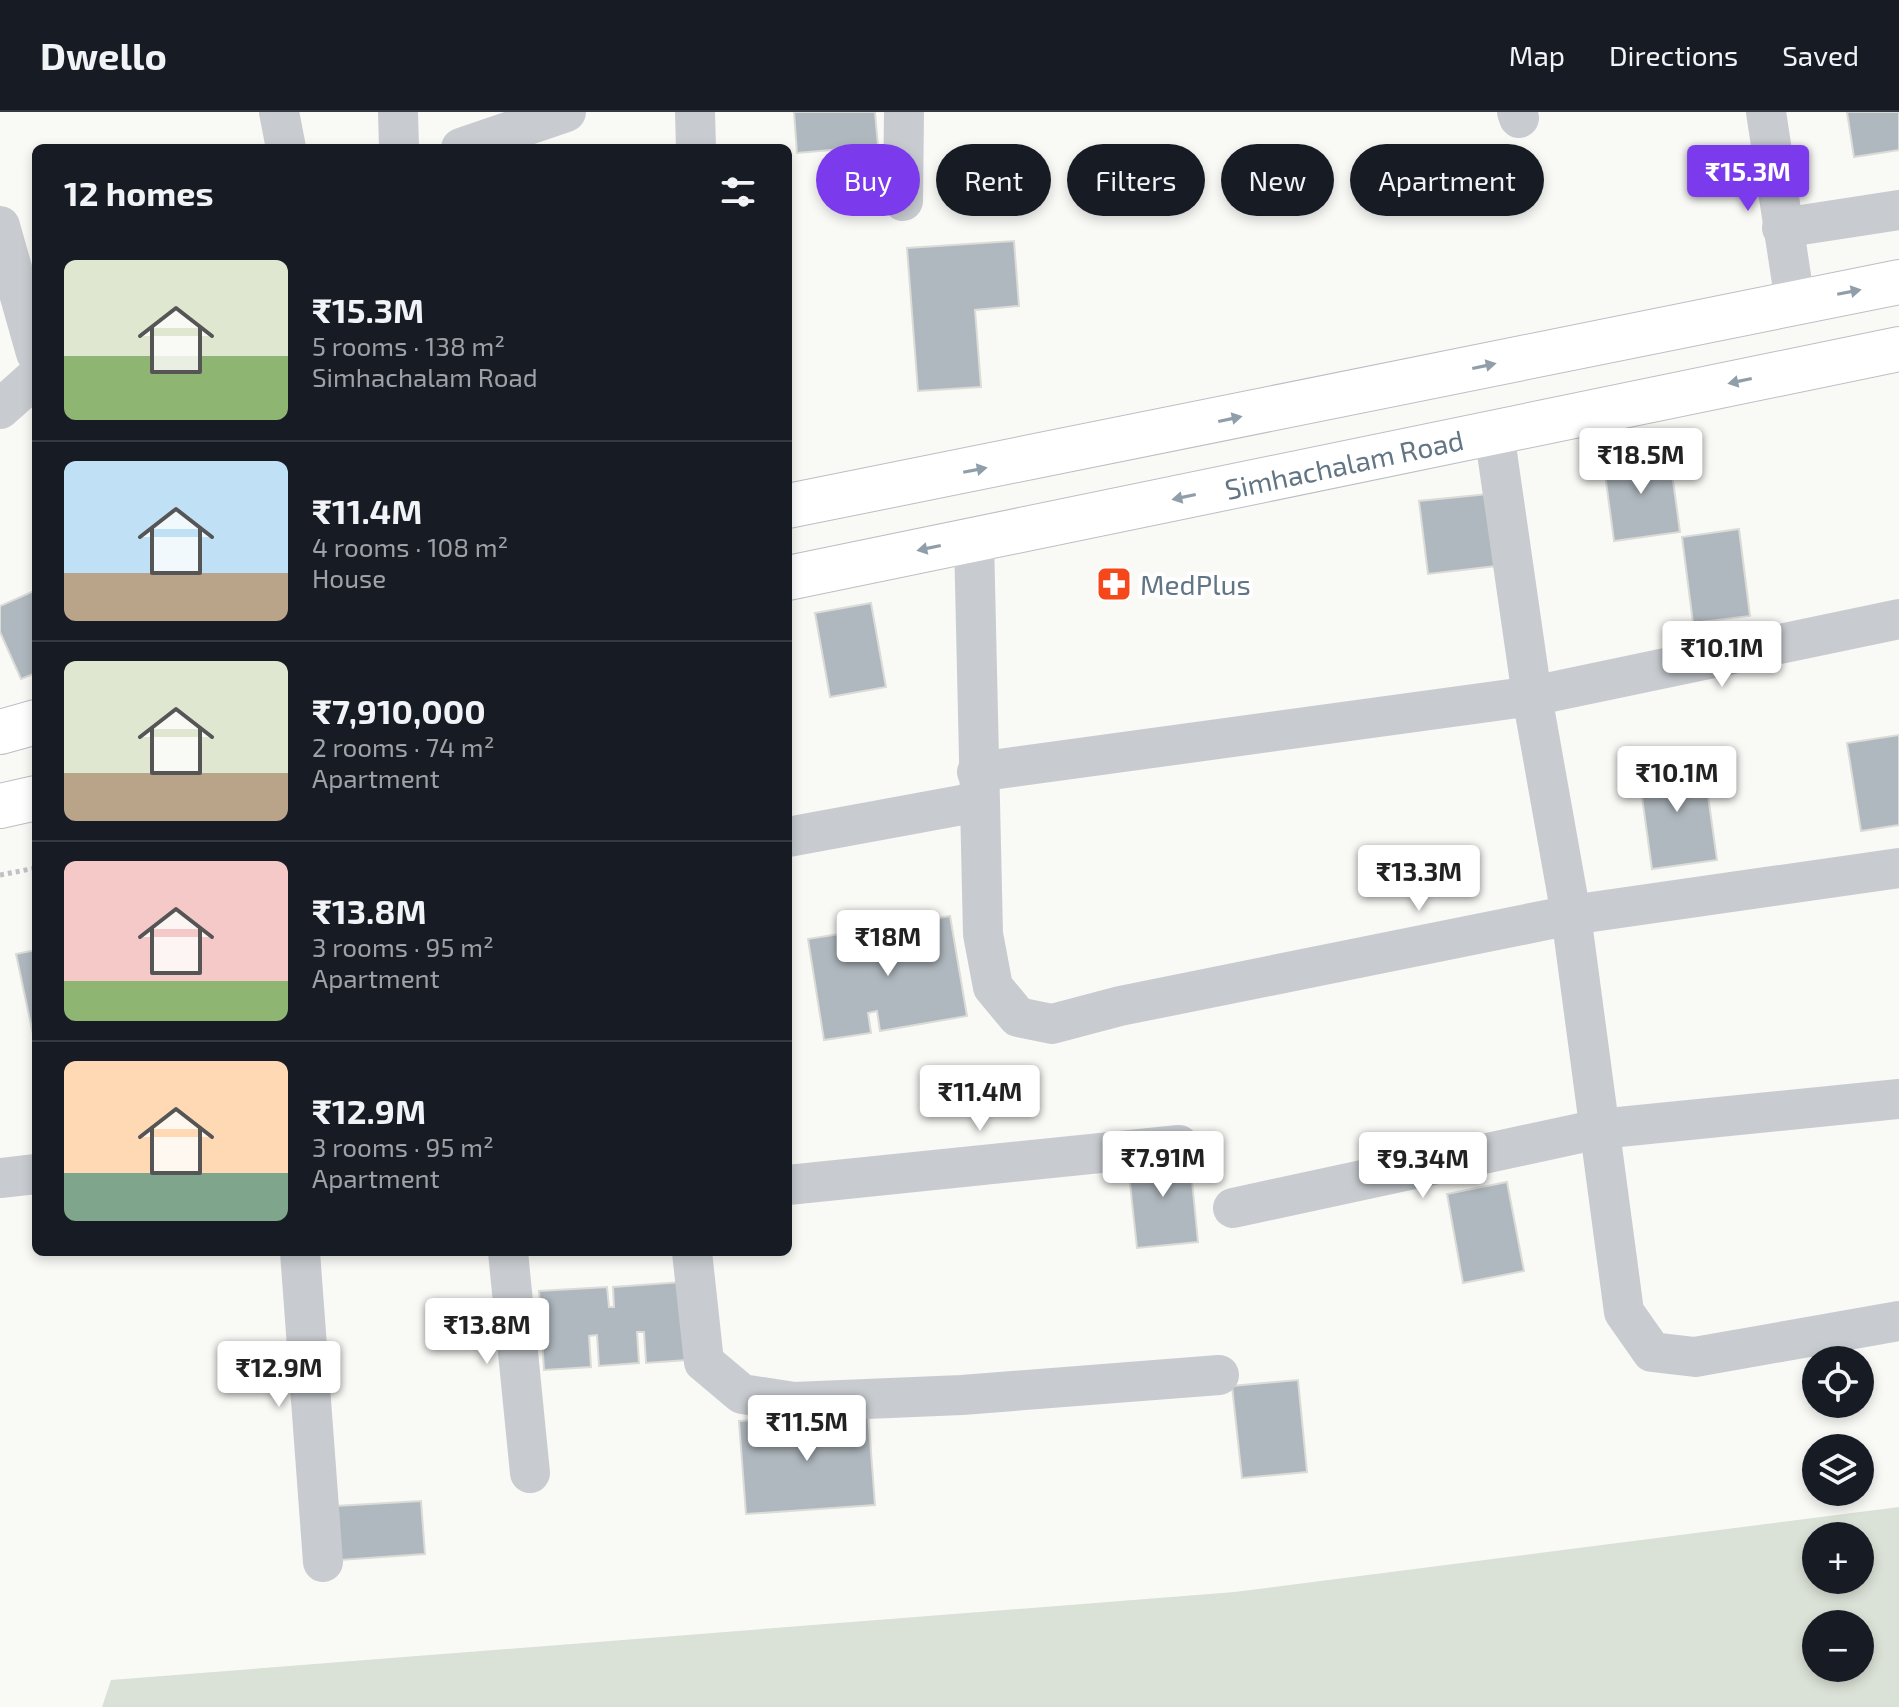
<!DOCTYPE html>
<meta charset="utf-8">
<style>
body{margin:0;font-family:"Exo 2",sans-serif;background:#242831;color:#f1f3f6;height:100vh;display:flex;flex-direction:column;font-size:30px;white-space:nowrap}
*{box-sizing:border-box;margin:0}
p{font-size:26px;color:#9ea1a6}
.icon{flex:none;width:44px;height:44px;fill:none;stroke:currentColor;stroke-width:2;stroke-linecap:round;stroke-linejoin:round}
.map{position:relative;flex:1;overflow:hidden}
.side{position:absolute;left:32px;top:32px;width:760px;height:1112px;display:flex;flex-direction:column;background:#171b24;border-radius:12px;box-shadow:0 4px 12px #0003}
.side>*{flex:none}
.top-card{position:absolute;left:816px;top:32px;width:760px;height:72px;display:flex;gap:16px}
.fabs{position:absolute;left:1802px;top:1234px;display:grid;gap:16px}
.fabs a{display:grid;place-items:center;width:72px;height:72px;border-radius:50%;background:#171b24;box-shadow:0 4px 12px #0003;font-size:40px}
.price{position:absolute;translate:-50% -68px;padding:0 18px;border-radius:8px;background:#fff;color:#222;font-size:26px;line-height:52px;filter:drop-shadow(0 2px 4px #0008)}
.price::after{content:'';position:absolute;left:50%;top:48px;width:24px;height:18px;margin-left:-12px;background:inherit;clip-path:polygon(0 0,100% 0,50% 100%)}
.price.active{background:#7c3aed;color:#fff}
ul{padding:0;list-style:none}
li{display:flex;align-items:center;gap:24px;height:200px;padding:0 32px}
li+li{border-top:2px solid #363941}
li span{display:grid;place-items:center;flex:none;width:224px;height:160px;border-radius:12px;color:#555}
li>.icon{margin-inline-start:auto}
span .icon{width:96px;height:96px;fill:#fffc;stroke-width:1}
li b{font-size:34px}
h2{display:flex;justify-content:space-between;align-items:center;height:96px;padding:0 32px;font-size:34px}
.pill{padding:0 28px;border-radius:36px;background:#171b24;box-shadow:0 4px 12px #0003;font-size:28px;line-height:72px}
.pill.active{background:#7c3aed;color:#fff}
header{display:flex;align-items:center;gap:48px;box-sizing:border-box;height:112px;padding:0 40px;background:#171b24;border-bottom:2px solid #363941}
header strong{font-size:38px}
nav{display:flex;gap:44px;margin-inline-start:auto;font-size:28px}
.map>svg:first-child{display:block}
.green{fill:#dae1d6;fill-rule:evenodd}
.building{fill:#afb8be;stroke:#dbdbd8;stroke-width:2}
.lines{fill:none;stroke-linecap:round;stroke-linejoin:round}
.major-casing{stroke:#bbbfc3;stroke-width:46}
.path{stroke:#bfc2c4;stroke-width:5;stroke-dasharray:4 4;stroke-linecap:butt}
.minor{stroke:#c8ccd0;stroke-width:40}
.major{stroke:#fff;stroke-width:44}
.oneway{fill:#909ea9}
.labels{text-anchor:middle;dominant-baseline:central;stroke-width:8;stroke-linejoin:round;paint-order:stroke}
.street-label{font-size:28px;fill:#617584;stroke:#fff}
.poi-label{font-size:28px;fill:#617584;stroke:#fff;text-anchor:start}
</style>
<header>
<strong>Dwello</strong>
<nav><a>Map</a><a>Directions</a><a>Saved</a></nav>
</header>
<div class="map">
<svg width="1899" height="1595" viewBox="0 0 1899 1595">
<rect width="100%" height="100%" fill="#f9f9f6"/>
<path class="green" d="M 1899,1395 L 1899,1595 L 102,1595 L 111,1568 L 1235,1480 ZM 1816,1424 L 1860,1424 L 1860,1468 L 1816,1468 ZM 1816,1512 L 1860,1512 L 1860,1556 L 1816,1556 Z"/>
<g class="building">
<path d="M 794,0 L 875,0 L 878,34 L 797,41 Z"/>
<path d="M 1847,0 L 1899,0 L 1899,38 L 1854,45 Z"/>
<path d="M 1014,129 L 1019,194 L 975,198 L 981,275 L 918,279 L 907,136 Z"/>
<path d="M 1669,339 L 1680,420 L 1614,429 L 1603,347 Z"/>
<path d="M 1488,382 L 1496,454 L 1428,462 L 1419,389 Z"/>
<path d="M 1739,417 L 1750,504 L 1693,511 L 1682,425 Z"/>
<path d="M 36,478 L 36,561 L 21,567 L 0,520 L 0,494 Z"/>
<path d="M 871,491 L 886,575 L 830,585 L 815,501 Z"/>
<path d="M 1899,623 L 1899,713 L 1861,719 L 1847,631 Z"/>
<path d="M 1703,648 L 1717,748 L 1652,757 L 1638,656 Z"/>
<path d="M 950,804 L 967,904 L 880,919 L 877,899 L 868,901 L 871,921 L 824,928 L 808,827 L 852,820 L 856,849 L 866,847 L 861,819 Z"/>
<path d="M 36,838 L 36,936 L 16,842 Z"/>
<path d="M 1189,1038 L 1198,1130 L 1137,1136 L 1127,1044 Z"/>
<path d="M 1507,1070 L 1524,1159 L 1463,1171 L 1447,1082 Z"/>
<path d="M 682,1170 L 687,1248 L 646,1251 L 644,1220 L 637,1220 L 639,1251 L 599,1254 L 597,1223 L 589,1224 L 591,1255 L 544,1258 L 539,1179 L 607,1175 L 609,1195 L 614,1195 L 613,1175 Z"/>
<path d="M 1298,1268 L 1307,1360 L 1242,1366 L 1232,1274 Z"/>
<path d="M 868,1300 L 875,1393 L 746,1402 L 739,1309 Z"/>
<path d="M 421,1389 L 425,1442 L 340,1448 L 336,1394 Z"/>
</g>
<g class="lines">
<defs>
<g id="major">
<path d="M 788,394 L 1899,170"/>
<path d="M 788,466 L 1899,237"/>
<path d="M 0,620 L 36,610"/>
<path d="M 0,694 L 36,686"/>
</g>
</defs>
<use href="#major" class="major-casing"/>
<path class="path" d="M 0,763 L 36,756"/>
<g class="minor">
<path d="M 279,0 L 286,36"/>
<path d="M 398,0 L 399,36"/>
<path d="M 695,0 L 696,36"/>
<path d="M 1517,0 L 1519,6"/>
<path d="M 1766,0 L 1795,190"/>
<path d="M 461,36 L 566,0"/>
<path d="M 903,89 L 904,0"/>
<path d="M 0,114 L 36,241"/>
<path d="M 1782,116 L 1899,98"/>
<path d="M 0,297 L 36,265"/>
<path d="M 1494,320 L 1532,584 L 1899,507"/>
<path d="M 974,427 L 983,822 L 993,875 L 1018,905 L 1052,912 L 1120,894 L 1571,803 L 1624,1200 L 1652,1240 L 1695,1245 L 1899,1209"/>
<path d="M 977,660 L 1532,584 L 1571,803 L 1899,756"/>
<path d="M 788,725 L 978,690"/>
<path d="M 0,1066 L 36,1062"/>
<path d="M 788,1073 L 1179,1033"/>
<path d="M 1233,1096 L 1599,1017 L 1899,987"/>
<path d="M 300,1140 L 323,1450"/>
<path d="M 508,1140 L 530,1361"/>
<path d="M 692,1140 L 704,1250 L 742,1282 L 794,1290 L 962,1283 L 1219,1263"/>
</g>
<use href="#major" class="major"/>
</g>
<defs><path id="oneway-solid" d="M-6-.8H1V-3.2L6.5 0L1 3.2V.8H-6Z" transform="scale(2)"/></defs>
<g class="oneway">
<use href="#oneway-solid" transform="translate(1849 180) rotate(-11)"/>
<use href="#oneway-solid" transform="translate(1484 254) rotate(-12)"/>
<use href="#oneway-solid" transform="translate(1740 269) rotate(168)"/>
<use href="#oneway-solid" transform="translate(1230 307) rotate(-12)"/>
<use href="#oneway-solid" transform="translate(975 358) rotate(-11)"/>
<use href="#oneway-solid" transform="translate(1184 385) rotate(168)"/>
<use href="#oneway-solid" transform="translate(929 436) rotate(168)"/>
</g>
<defs>
<symbol id="pharmacy-square" viewBox="-11 -11 22 22"><rect x="-9" y="-9" width="18" height="18" rx="4" fill="#f5471a" stroke="#fff"/><path d="M-2-6h4v4h4v4h-4v4h-4v-4h-4v-4h4Z" fill="#fff"/></symbol>
</defs>
<g fill-rule="evenodd">
<use href="#pharmacy-square" x="1094" y="452" width="40" height="40"/>
</g>
<g class="labels">
<g class="street-label">
<text transform="translate(1344 352) rotate(-12)">Simhachalam Road</text>
</g>
<g class="poi-label">
<text x="1140" y="472">MedPlus</text>
</g>
</g>
</svg>
<div class="fabs">
<a><svg class="icon" aria-label="locate" viewBox="0 0 24 24"><circle cx="12" cy="12" r="6"/><path d="M12 2v4M12 18v4M2 12h4M18 12h4"/></svg></a>
<a><svg class="icon" aria-label="layers" viewBox="0 0 24 24"><path d="M12 4l9 5-9 5-9-5zM3 14l9 5 9-5"/></svg></a>
<a>+</a>
<a>−</a>
</div>
<b class="price active" style="left:1748px;top:101px">₹15.3M</b>
<b class="price" style="left:1641px;top:384px">₹18.5M</b>
<b class="price" style="left:1722px;top:577px">₹10.1M</b>
<b class="price" style="left:1677px;top:702px">₹10.1M</b>
<b class="price" style="left:1419px;top:801px">₹13.3M</b>
<b class="price" style="left:888px;top:866px">₹18M</b>
<b class="price" style="left:980px;top:1021px">₹11.4M</b>
<b class="price" style="left:1163px;top:1087px">₹7.91M</b>
<b class="price" style="left:1423px;top:1088px">₹9.34M</b>
<b class="price" style="left:487px;top:1254px">₹13.8M</b>
<b class="price" style="left:279px;top:1297px">₹12.9M</b>
<b class="price" style="left:807px;top:1351px">₹11.5M</b>
<div class="top-card">
<a class="pill active">Buy</a>
<a class="pill">Rent</a>
<a class="pill">Filters</a>
<a class="pill">New</a>
<a class="pill">Apartment</a>
</div>
<section class="side">
<h2>12 homes<svg class="icon" aria-label="filters" viewBox="0 0 24 24"><path d="M4 7h16M4 17h16"/><circle cx="9" cy="7" r="2"/><circle cx="15" cy="17" r="2"/></svg></h2>
<ul>
<li><span style="background:linear-gradient(#dfe7d0 60%,#8fb573 0)"><svg class="icon" aria-label="home" viewBox="0 0 24 24"><path d="M3 11l9-7 9 7M6 9v11h12V9"/></svg></span><div><b>₹15.3M</b><p>5 rooms · 138 m²</p><p>Simhachalam Road</p></div></li>
<li><span style="background:linear-gradient(#bfe0f5 70%,#b9a48a 0)"><svg class="icon" aria-label="home" viewBox="0 0 24 24"><path d="M3 11l9-7 9 7M6 9v11h12V9"/></svg></span><div><b>₹11.4M</b><p>4 rooms · 108 m²</p><p>House</p></div></li>
<li><span style="background:linear-gradient(#dfe7d0 70%,#b9a48a 0)"><svg class="icon" aria-label="home" viewBox="0 0 24 24"><path d="M3 11l9-7 9 7M6 9v11h12V9"/></svg></span><div><b>₹7,910,000</b><p>2 rooms · 74 m²</p><p>Apartment</p></div></li>
<li><span style="background:linear-gradient(#f6c9c9 75%,#8fb573 0)"><svg class="icon" aria-label="home" viewBox="0 0 24 24"><path d="M3 11l9-7 9 7M6 9v11h12V9"/></svg></span><div><b>₹13.8M</b><p>3 rooms · 95 m²</p><p>Apartment</p></div></li>
<li><span style="background:linear-gradient(#ffd9b3 70%,#7fa58c 0)"><svg class="icon" aria-label="home" viewBox="0 0 24 24"><path d="M3 11l9-7 9 7M6 9v11h12V9"/></svg></span><div><b>₹12.9M</b><p>3 rooms · 95 m²</p><p>Apartment</p></div></li>
</ul>
</section>
</div>
